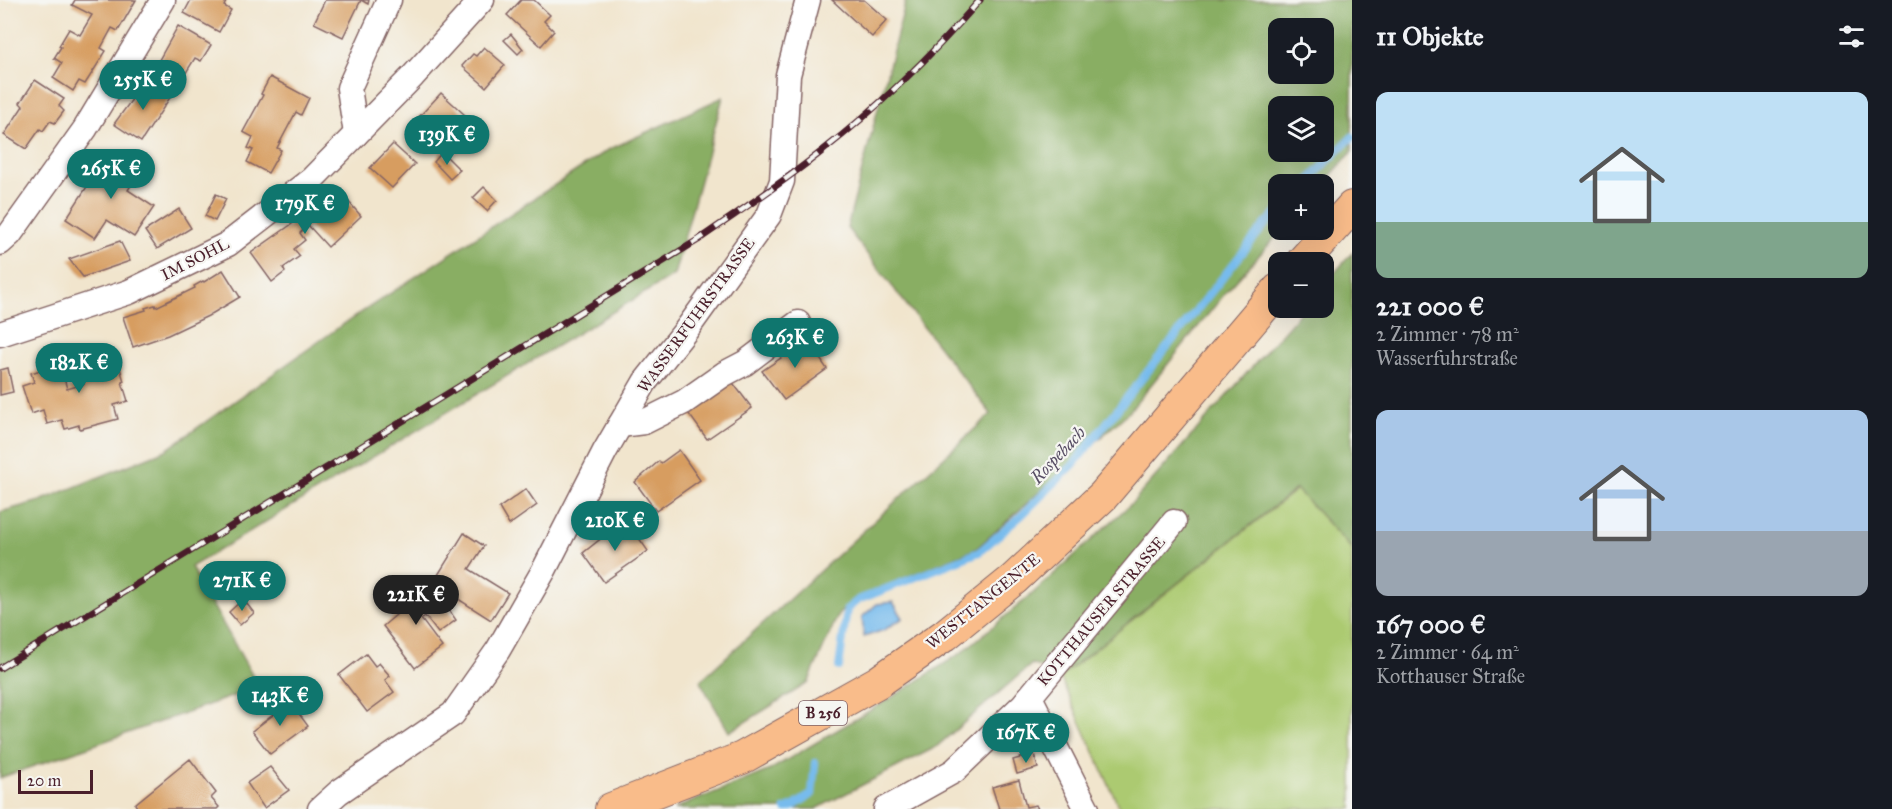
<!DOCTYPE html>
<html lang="de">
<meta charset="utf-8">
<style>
body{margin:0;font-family:"IM FELL Great Primer",serif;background:#20242c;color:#f1f3f6;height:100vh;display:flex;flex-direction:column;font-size:22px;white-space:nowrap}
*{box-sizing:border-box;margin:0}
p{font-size:20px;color:#9ea1a6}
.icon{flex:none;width:33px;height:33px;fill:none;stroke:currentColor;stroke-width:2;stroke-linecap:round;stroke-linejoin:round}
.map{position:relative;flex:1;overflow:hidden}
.side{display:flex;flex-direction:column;background:#171b24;width:540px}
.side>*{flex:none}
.controls{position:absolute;left:1268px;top:18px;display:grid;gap:12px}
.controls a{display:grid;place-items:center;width:66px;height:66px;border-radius:12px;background:#171b24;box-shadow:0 6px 24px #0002;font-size:30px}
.scale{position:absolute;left:18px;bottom:15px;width:75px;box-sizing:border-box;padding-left:6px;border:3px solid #4a1f2b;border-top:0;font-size:16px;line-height:21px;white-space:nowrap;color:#4a1f2b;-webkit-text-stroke:4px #f6f6f2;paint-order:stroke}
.price{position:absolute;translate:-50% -51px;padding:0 14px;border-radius:21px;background:#0f766e;color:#fff;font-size:20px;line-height:39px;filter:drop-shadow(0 2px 3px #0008)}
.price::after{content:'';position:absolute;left:50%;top:36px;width:18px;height:14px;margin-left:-9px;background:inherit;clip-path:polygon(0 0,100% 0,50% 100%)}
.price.current{background:#222;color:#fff}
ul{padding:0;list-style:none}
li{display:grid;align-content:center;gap:12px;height:318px;padding:0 24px}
li span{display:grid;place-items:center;height:186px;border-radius:12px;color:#555}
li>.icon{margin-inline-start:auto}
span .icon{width:108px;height:108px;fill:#fffc;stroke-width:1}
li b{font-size:26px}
h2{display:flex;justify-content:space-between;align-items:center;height:72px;padding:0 24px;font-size:26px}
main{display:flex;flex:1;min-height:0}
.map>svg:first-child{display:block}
.green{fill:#acca71;stroke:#7b744e;stroke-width:1.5}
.forest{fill:#89ae63;stroke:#6a6647;stroke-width:1.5;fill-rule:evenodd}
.water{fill:#77bbed;stroke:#606d8c;stroke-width:1.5}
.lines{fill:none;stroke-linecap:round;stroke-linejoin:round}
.stream{stroke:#77bbed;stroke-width:8}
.building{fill:#d79d60}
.minor-casing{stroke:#846464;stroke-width:27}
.major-casing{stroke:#846464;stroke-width:34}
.minor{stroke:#fff;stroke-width:24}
.major{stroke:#f9bc8a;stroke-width:32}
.rail-casing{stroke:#4a1f2b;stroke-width:7}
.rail{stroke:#f6f6f2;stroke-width:4.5;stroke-dasharray:14;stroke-linecap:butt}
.labels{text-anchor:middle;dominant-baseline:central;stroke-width:4.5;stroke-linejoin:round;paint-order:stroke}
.shield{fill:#f6f6f2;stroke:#7e6067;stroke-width:1.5}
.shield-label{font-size:15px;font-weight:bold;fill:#4a1f2b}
.street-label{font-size:16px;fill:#4a1f2b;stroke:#f6f6f2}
.water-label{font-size:18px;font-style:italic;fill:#584e65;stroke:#f6f6f2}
</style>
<main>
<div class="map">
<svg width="1352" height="809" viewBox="0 0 1352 809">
<rect width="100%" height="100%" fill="#f6f6f2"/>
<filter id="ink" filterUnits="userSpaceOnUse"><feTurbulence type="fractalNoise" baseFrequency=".0167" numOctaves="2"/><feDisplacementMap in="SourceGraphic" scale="12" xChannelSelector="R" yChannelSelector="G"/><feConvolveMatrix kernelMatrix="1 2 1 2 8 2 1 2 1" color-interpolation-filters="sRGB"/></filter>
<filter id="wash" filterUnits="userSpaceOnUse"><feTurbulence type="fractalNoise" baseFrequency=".008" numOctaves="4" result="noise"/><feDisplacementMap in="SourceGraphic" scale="24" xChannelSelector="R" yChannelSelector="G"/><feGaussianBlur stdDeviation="1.35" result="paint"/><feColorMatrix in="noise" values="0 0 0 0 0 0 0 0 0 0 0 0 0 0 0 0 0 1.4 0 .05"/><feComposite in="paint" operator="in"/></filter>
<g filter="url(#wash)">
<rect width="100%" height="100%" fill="#f1e5cd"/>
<path class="green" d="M 1297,489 L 1352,549 L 1352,809 L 1120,809 L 1060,677 Z"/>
<g class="forest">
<path d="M 906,0 L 1352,0 L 1352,152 L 1323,184 L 1278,184 L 1278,230 L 1282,230 L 1227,291 L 1129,412 L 976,549 L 856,598 L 838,615 L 808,683 L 729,732 L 700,681 L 991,414 L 847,228 ZM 1278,28 L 1323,28 L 1323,74 L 1278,74 ZM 1278,106 L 1323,106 L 1323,152 L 1278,152 Z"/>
<path d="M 723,97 L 674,275 L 191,567 L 259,687 L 0,778 L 0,512 L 40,501 L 166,450 L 342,325 L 608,150 Z"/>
<path d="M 1352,253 L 1352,549 L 1296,489 L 1060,677 L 1032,664 L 936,747 L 816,809 L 674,809 L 770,770 L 891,698 L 961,653 L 1032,594 L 1133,502 L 1304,308 L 1323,308 L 1323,286 Z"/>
</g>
<path class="water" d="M 893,602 L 903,618 L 884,630 L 864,637 L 862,617 L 877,604 Z"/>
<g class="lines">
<g class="stream">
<path d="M 1305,184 L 1352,137"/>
<path d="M 839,667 L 847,609 L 858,600 L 979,552 L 1022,515 L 1073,465 L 1263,227 L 1278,211"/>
<path d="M 786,809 L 794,806 L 812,794 L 815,763"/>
</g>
</g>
<g id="blocks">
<g class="building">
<path d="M 75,0 L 136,0 L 118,31 L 112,28 L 101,48 L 106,51 L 85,84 L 79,81 L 73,91 L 53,78 L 62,63 L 54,58 L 61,47 L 59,46 L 69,29 L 80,35 L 92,15 L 72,5 Z"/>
<path d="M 191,0 L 227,0 L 224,6 L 231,10 L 219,32 L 184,13 Z"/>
<path d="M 325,0 L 369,0 L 368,4 L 361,0 L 343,37 L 314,23 Z"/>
<path d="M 521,0 L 534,0 L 550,15 L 544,21 L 554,31 L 541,46 L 507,15 Z"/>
<path d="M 832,0 L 864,0 L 887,20 L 872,37 Z"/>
<path d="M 178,26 L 211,45 L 201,61 L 195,58 L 179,84 L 161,73 L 166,64 L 159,60 Z"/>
<path d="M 511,34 L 523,49 L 518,54 L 504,40 Z"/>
<path d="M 484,47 L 505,65 L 486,87 L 462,66 L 473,54 L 476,56 Z"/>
<path d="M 270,77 L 309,98 L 301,115 L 296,112 L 277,148 L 281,150 L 268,173 L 247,162 L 253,150 L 248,148 L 253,137 L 243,132 L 263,95 L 261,94 Z"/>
<path d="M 35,80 L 64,99 L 59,106 L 64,111 L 55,123 L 50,121 L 43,131 L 40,129 L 26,149 L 4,135 L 23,106 L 20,103 Z"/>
<path d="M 146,80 L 171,96 L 141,142 L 114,124 Z"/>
<path d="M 441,93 L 465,115 L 442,140 L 418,118 Z"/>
<path d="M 393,144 L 415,164 L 392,188 L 370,168 Z"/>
<path d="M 110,151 L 140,171 L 128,190 L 154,207 L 134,237 L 107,220 L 95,238 L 66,219 Z"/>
<path d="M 442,152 L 460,170 L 450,179 L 434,162 Z"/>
<path d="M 484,187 L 497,200 L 487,211 L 473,198 Z"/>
<path d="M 341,193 L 361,216 L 328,247 L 308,225 L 300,233 L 305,240 L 294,249 L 300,256 L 283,268 L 285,272 L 272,282 L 251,253 L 292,224 L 309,208 L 317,215 Z"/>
<path d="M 216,194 L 226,199 L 215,221 L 205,216 Z"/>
<path d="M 179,209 L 191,228 L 157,249 L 145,231 Z"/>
<path d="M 120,241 L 130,261 L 83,277 L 69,259 Z"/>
<path d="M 223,270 L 240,297 L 208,316 L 168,335 L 133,347 L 123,317 L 146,310 L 145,308 L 155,305 L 156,307 L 195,288 L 194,286 L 203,281 L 204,282 Z"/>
<path d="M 807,339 L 827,369 L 784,400 L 762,371 L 781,358 L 780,356 Z"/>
<path d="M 103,351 L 105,358 L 116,355 L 124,381 L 122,382 L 128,401 L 114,405 L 118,419 L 80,429 L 79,425 L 65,429 L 62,420 L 47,424 L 43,410 L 31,414 L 22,386 L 34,382 L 31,373 L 51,367 L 54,377 L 63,374 L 67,389 L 84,384 L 80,373 L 87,370 L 83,357 Z"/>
<path d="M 8,368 L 13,392 L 0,395 L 0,370 Z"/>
<path d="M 730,379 L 752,408 L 707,439 L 686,410 Z"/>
<path d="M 679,450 L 700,480 L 656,511 L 635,482 L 659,461 L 661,463 Z"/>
<path d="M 526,489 L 537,505 L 509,525 L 499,508 Z"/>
<path d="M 627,521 L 648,551 L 604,582 L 583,553 L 608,533 L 609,534 Z"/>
<path d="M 464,533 L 484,546 L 469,569 L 508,593 L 491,620 L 433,583 Z"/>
<path d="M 403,586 L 425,615 L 443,601 L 456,620 L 438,633 L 425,616 L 421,619 L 442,647 L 415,668 L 383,626 L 396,615 L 384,600 Z"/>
<path d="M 243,599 L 254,613 L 240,625 L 229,612 Z"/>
<path d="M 366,654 L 375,666 L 379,663 L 390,676 L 385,680 L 394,692 L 367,712 L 339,675 Z"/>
<path d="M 288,699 L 308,726 L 270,754 L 252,731 L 277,712 L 275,709 Z"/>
<path d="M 1034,754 L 1038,768 L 1017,774 L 1013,760 Z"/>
<path d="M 190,759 L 216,793 L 211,798 L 219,807 L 217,809 L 138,809 L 135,804 Z"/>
<path d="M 270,767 L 289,790 L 264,808 L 247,783 Z"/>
<path d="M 1019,780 L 1026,807 L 1036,805 L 1038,809 L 999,809 L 992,787 Z"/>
</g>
</g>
</g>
<g filter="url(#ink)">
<use href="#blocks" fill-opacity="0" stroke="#846464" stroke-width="1.5"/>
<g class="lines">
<defs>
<g id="minor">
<path d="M 356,134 L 349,88 L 389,0"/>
<path d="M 0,243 L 10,234 L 85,129 L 163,0"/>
<path d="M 0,334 L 129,292 L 228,244 L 312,179 L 413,76 L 482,0"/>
<path d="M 620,425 L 644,422 L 684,402 L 724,374 L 745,363 L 798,323"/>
<path d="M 1030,697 L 1087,809"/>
<path d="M 320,809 L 339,792 L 453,714 L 498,650 L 544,570 L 605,451 L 645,382 L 687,329 L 769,215 L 782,181 L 788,75 L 808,0"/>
<path d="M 886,809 L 954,771 L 1023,705 L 1174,522"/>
</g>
<g id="major">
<path d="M 1302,262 L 1352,207"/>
<path d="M 611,809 L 742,758 L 878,682 L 945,635 L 1014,579 L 1103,496 L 1278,290"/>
</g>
</defs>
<use href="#minor" class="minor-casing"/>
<use href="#major" class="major-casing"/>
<use href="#minor" class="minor"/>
<use href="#major" class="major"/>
<defs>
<path id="rail" d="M 0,668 L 698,240 C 740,211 782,183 821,152 C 879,107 932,55 980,0"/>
</defs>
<use href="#rail" class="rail-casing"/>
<use href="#rail" class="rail"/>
</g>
</g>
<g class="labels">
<rect class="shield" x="799" y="701" width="48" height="24" rx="4.5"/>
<g class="shield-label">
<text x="823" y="713">B 256</text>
</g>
<g class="street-label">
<text transform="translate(195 259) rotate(-27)">IM SOHL</text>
<text transform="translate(696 315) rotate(-54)">WASSERFUHRSTRASSE</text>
<text transform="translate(983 601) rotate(-39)">WESTTANGENTE</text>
<text transform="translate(1101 611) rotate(-50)">KOTTHAUSER STRASSE</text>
</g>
<g class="water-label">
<text transform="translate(1058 455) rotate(-47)">Rospebach</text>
</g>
</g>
</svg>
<div class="controls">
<a><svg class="icon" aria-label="locate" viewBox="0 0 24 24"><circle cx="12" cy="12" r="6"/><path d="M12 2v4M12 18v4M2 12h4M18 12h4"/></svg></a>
<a><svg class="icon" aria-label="layers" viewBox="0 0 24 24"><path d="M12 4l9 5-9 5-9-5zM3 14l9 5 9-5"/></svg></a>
<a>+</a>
<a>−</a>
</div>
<div class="scale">20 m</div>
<b class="price" style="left:143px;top:111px">255K €</b>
<b class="price" style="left:447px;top:166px">139K €</b>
<b class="price" style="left:111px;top:200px">265K €</b>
<b class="price" style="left:305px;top:235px">179K €</b>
<b class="price" style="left:795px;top:369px">263K €</b>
<b class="price" style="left:79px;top:394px">182K €</b>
<b class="price" style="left:615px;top:552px">210K €</b>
<b class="price" style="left:242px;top:612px">271K €</b>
<b class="price current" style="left:416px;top:626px">221K €</b>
<b class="price" style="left:280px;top:727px">143K €</b>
<b class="price" style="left:1026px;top:764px">167K €</b>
</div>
<section class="side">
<h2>11 Objekte<svg class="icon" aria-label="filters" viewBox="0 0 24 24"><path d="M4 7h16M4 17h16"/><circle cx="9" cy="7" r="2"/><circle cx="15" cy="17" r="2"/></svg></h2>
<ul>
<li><span style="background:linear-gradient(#bfe0f5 70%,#7fa58c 0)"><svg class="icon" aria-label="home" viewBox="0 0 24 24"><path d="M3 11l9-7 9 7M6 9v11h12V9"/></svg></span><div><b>221 000 €</b><p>2 Zimmer · 78 m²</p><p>Wasserfuhrstraße</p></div></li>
<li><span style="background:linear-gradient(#a9c7e8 65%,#9aa5b1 0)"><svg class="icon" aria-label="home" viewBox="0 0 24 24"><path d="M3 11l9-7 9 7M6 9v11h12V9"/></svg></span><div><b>167 000 €</b><p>2 Zimmer · 64 m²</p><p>Kotthauser Straße</p></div></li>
</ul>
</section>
</main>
